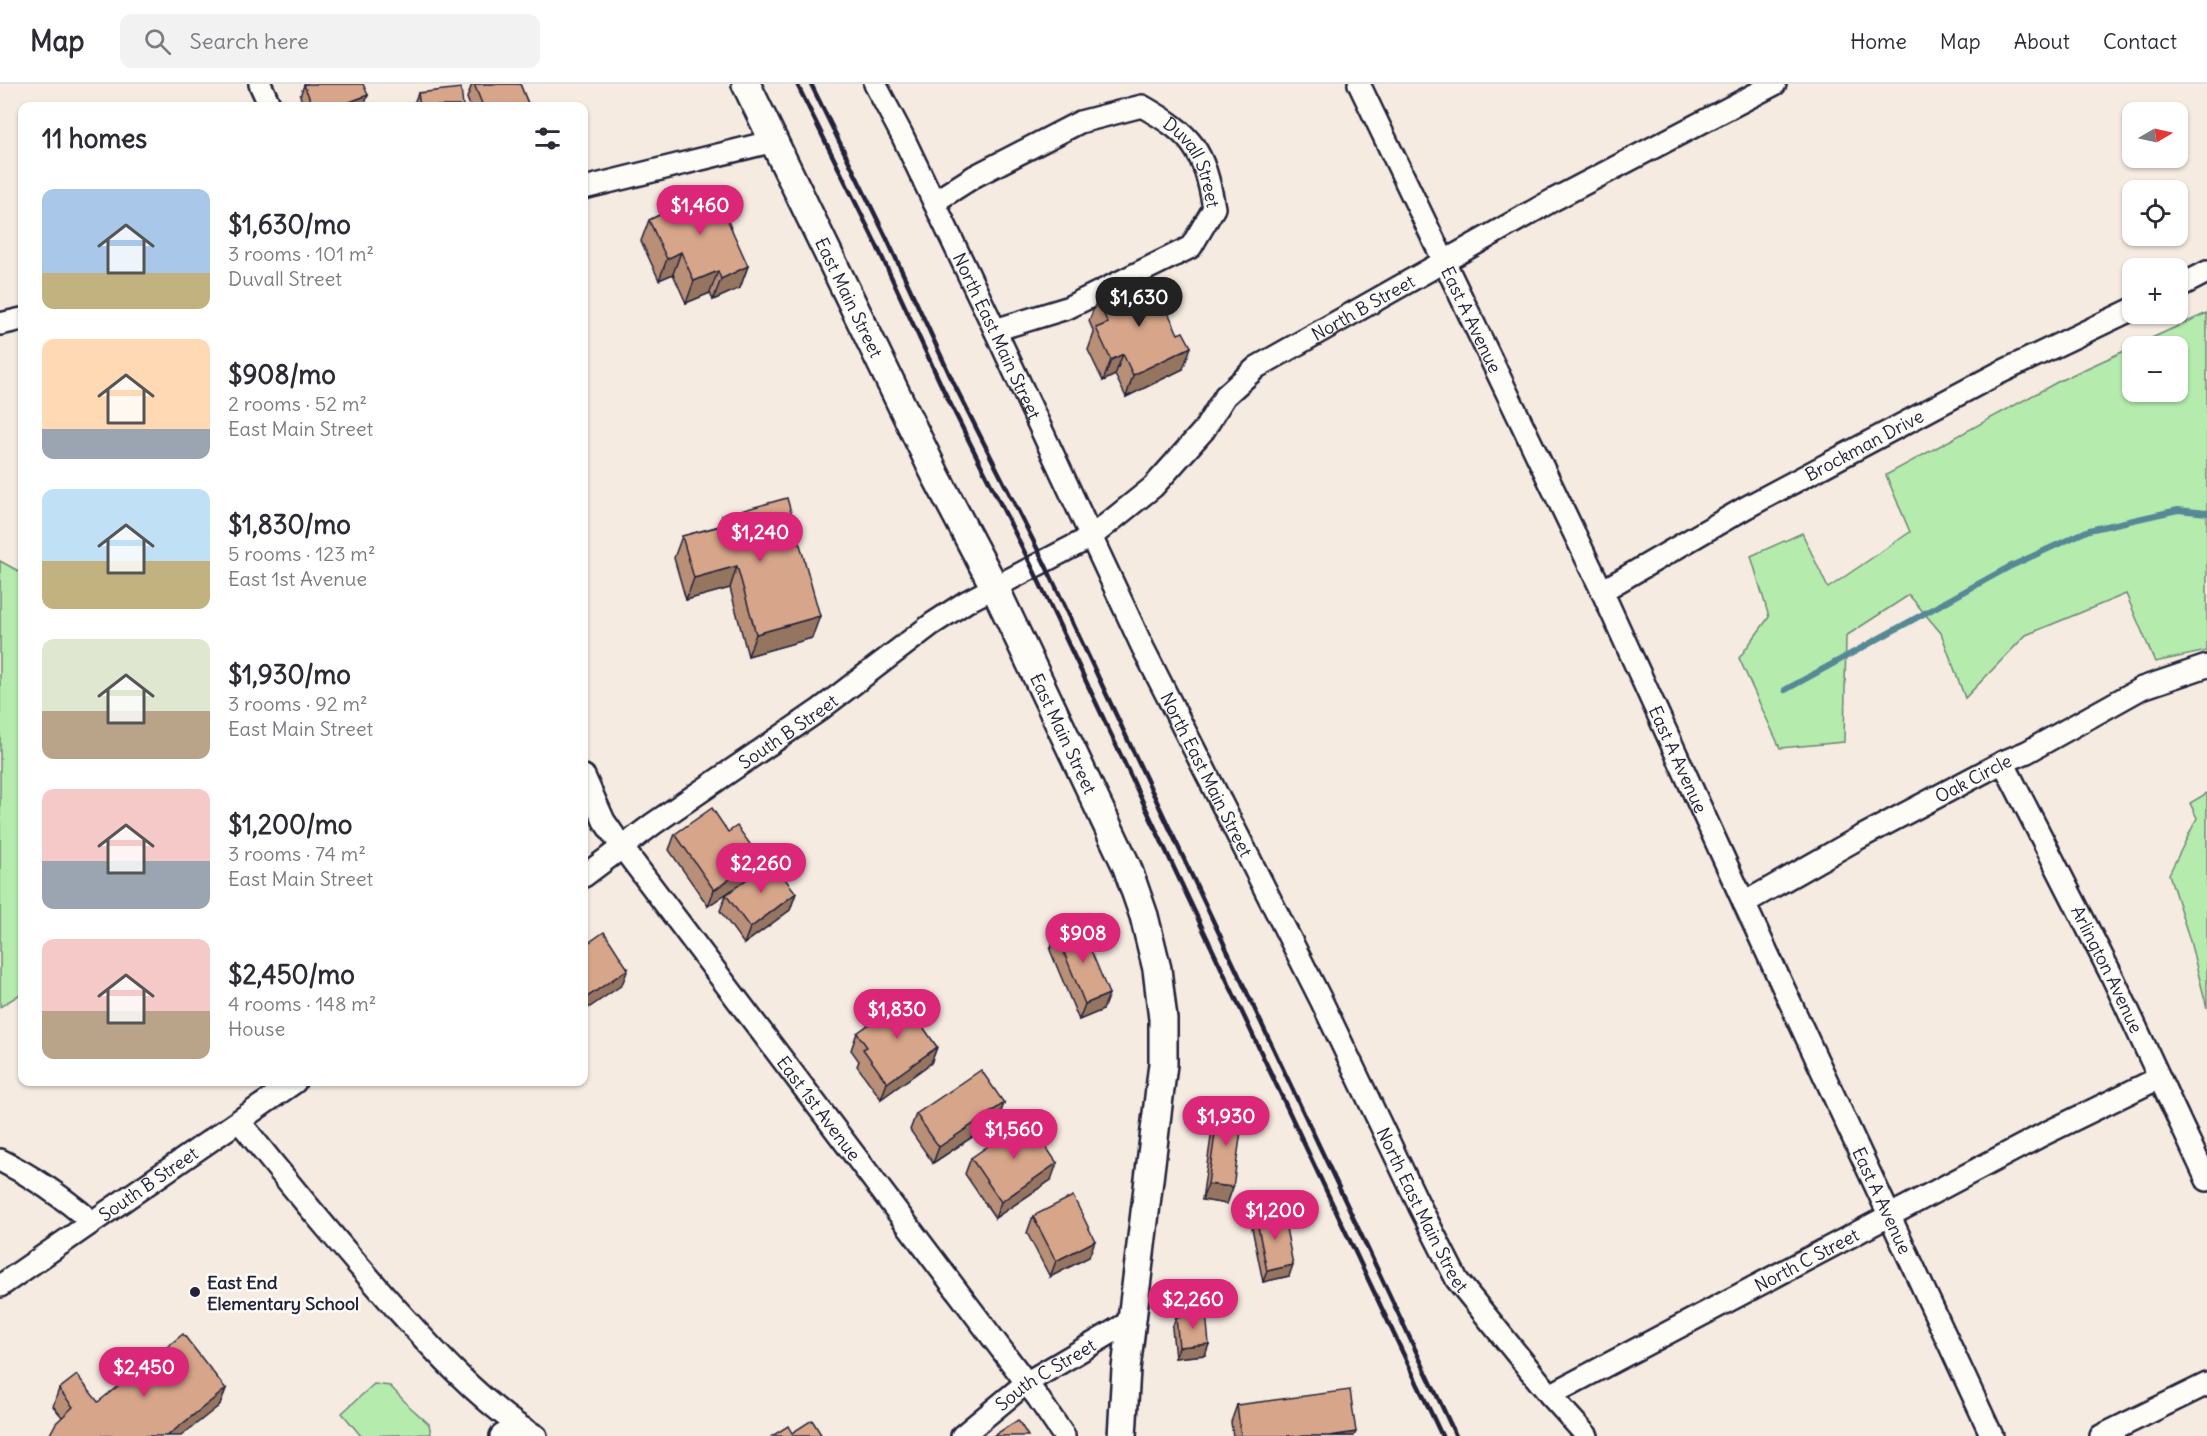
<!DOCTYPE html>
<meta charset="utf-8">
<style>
body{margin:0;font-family:Delius,sans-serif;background:#f2f2f3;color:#2b2b33;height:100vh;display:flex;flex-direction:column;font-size:22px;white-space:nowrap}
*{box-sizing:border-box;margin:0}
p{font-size:20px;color:#7c7c81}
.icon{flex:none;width:33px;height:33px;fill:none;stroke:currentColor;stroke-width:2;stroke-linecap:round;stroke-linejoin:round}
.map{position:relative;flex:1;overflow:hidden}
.side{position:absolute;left:18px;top:18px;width:570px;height:984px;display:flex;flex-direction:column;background:#fff;border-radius:12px;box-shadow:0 2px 4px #0004}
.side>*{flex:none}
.needle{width:39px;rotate:81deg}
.buttons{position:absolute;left:2122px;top:18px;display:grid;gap:12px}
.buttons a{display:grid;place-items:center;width:66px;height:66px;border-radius:12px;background:#fff;box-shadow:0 2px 4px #0004;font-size:30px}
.price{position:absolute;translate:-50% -51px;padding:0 14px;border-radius:21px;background:#db2777;color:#fff;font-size:20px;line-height:39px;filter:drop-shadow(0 2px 3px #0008)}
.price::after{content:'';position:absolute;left:50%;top:36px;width:18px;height:14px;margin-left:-9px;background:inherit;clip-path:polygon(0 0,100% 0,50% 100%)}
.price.active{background:#222;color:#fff}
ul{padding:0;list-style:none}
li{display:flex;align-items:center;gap:18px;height:150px;padding:0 24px}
li span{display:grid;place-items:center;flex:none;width:168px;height:120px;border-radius:12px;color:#555}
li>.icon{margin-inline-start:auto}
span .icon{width:72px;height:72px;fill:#fffc;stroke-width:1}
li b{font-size:26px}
h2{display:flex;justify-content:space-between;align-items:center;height:72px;padding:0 24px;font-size:26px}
header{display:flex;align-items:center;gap:36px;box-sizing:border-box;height:84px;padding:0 30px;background:#fff;border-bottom:2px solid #e1e1e2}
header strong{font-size:28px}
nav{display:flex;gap:33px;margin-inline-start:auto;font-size:21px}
.search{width:420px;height:54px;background:#f2f2f3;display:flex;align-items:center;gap:15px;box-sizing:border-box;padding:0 21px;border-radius:12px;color:#7c7c81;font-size:22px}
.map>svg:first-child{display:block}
.green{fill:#b5ebad;stroke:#6c8674;stroke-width:1.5}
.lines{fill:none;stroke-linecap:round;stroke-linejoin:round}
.stream{stroke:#578896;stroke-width:6}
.minor-casing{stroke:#22223b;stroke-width:26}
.major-casing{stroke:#22223b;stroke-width:32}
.minor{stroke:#fdfcf7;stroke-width:21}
.major{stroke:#fdfcf7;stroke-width:27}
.rail{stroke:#22223b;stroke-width:4.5}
.wall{fill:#b98f77;stroke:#22223b;stroke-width:1.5}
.shaded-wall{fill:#967461;stroke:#22223b;stroke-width:1.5}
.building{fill:#d7a68a;stroke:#22223b;stroke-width:1.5}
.poi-dot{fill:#22223b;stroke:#fdfcf7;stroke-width:2}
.labels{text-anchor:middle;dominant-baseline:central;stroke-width:5;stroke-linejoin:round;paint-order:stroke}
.street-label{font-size:18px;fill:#22223b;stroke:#fdfcf7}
.poi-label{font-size:18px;font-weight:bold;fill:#22223b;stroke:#fdfcf7;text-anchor:start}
</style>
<header>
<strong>Map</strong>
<div class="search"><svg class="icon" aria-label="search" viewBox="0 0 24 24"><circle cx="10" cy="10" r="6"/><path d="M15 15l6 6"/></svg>Search here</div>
<nav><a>Home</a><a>Map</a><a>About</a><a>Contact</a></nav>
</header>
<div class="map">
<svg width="2207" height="1352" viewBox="0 0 2207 1352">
<rect width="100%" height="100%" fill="#f5ebe1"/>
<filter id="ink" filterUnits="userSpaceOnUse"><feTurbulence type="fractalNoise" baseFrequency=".0167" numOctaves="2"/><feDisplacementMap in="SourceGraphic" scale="12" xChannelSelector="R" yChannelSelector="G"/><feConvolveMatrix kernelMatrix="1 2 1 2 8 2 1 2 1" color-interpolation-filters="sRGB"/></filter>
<g filter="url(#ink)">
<g class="green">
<path d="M 2207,229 L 2207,567 L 2155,578 L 2126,510 L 2026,551 L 1965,614 L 1941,549 L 1909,511 L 1846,552 L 1844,658 L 1780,664 L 1739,574 L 1769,533 L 1751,472 L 1802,449 L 1828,504 L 1910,448 L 1886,391 L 2061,296 L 2133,263 L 2133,308 L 2178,308 L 2178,262 L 2134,262 Z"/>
<path d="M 0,477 L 22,489 L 22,909 L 0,923 Z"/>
<path d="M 2207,709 L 2207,924 L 2190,857 L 2169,790 L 2197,734 L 2190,719 Z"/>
<path d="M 374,1300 L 390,1302 L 410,1323 L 429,1340 L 431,1350 L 361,1352 L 342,1329 Z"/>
</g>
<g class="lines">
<path class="stream" d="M 1785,606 L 2009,483 L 2089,446 L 2178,426 L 2207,429"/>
<defs>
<g id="minor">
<path d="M 260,0 L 270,22"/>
<path id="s1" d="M 875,0 L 902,51 L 995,246 L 1143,564 L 1321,916 L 1419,1121 L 1457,1196 L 1550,1311 L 1587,1352"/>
<path id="s2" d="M 1359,0 L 1602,507 L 1744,819 L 1992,1352"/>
<path d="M 584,104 L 774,57"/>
<path id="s3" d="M 934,118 L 975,92 L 1080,38 L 1142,22 C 1193,51 1204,66 1214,124 L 1191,163 L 1067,224 L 995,246"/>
<path d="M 2178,203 L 2207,188"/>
<path d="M 0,240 L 22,235"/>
<path id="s4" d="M 1602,507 L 1745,424 L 1997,290 L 2133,225"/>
<path id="s5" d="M 2003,678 L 2113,894 L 2207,1096"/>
<path id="s6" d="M 584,692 L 604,737 L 622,763 L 1038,1314 L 1064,1352"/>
<path id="s7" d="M 584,792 L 653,740 L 818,627 L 932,540 L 966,518 L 1091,453 L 1153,403 L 1204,346 L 1225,312 L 1257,283 L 1553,116 L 1775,0"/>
<path id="s8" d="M 1744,819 L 1857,755 L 2003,678 L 2027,668 L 2142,604 L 2207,582"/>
<path d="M 240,1038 C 289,1100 340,1161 393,1221 C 432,1264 471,1308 519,1342"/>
<path d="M 0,1076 C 34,1093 63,1113 92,1138"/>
<path id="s9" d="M 0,1202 L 295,998"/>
<path id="s10" d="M 1550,1311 L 2044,1050 L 2159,994"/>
<path d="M 501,1352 L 519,1342 L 536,1352"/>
<path id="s11" d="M 962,1352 L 1026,1299 L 1131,1237"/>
<path d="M 2101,1352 L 2207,1300"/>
</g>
<g id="major">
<path id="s12" d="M 746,0 L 936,392 L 995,504 L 1127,783 L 1144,832 L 1157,885 L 1163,935 L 1163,980 L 1126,1285 L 1122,1352"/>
</g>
</defs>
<use href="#minor" class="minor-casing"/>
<use href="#major" class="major-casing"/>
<use href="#minor" class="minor"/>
<use href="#major" class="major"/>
<g class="rail">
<path d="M 797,0 L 876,160 L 943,305 L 1033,485 L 1442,1352"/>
<path d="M 811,0 L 887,155 L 954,300 L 1044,478 L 1456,1352"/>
</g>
</g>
<g class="wall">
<path d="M 472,0 L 520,0 L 529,22 L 470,22 L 467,14 Z"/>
<path d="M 304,1 L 368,11 L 364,22 L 304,22 L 300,12 Z"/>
<path d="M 418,9 L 463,22 L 413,22 Z"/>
<path d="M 686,118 L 748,182 L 740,204 L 713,216 L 710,209 L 686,219 L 673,190 L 659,196 L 641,157 L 649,136 L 661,130 L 665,120 Z"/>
<path d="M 1097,216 L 1183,285 L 1126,313 L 1115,291 L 1103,297 L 1088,266 L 1094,249 L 1089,237 Z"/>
<path d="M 722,432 L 812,554 L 748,572 L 730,504 L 686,516 L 674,474 L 682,452 L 719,442 Z"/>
<path d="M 728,748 L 760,774 L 754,789 L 796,809 L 790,826 L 744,860 L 720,827 L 726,811 L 735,803 L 708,822 L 669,766 L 675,750 Z"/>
<path d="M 1056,849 L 1103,926 L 1079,936 L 1050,866 Z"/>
<path d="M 923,932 L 920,939 L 937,963 L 931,979 L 881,1015 L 857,982 L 859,977 L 851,966 L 857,949 Z"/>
<path d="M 1004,1019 L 998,1036 L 933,1079 L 910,1046 L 916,1030 Z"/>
<path d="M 1219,1022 L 1233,1103 L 1227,1120 L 1202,1116 L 1213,1039 Z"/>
<path d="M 971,1074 L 1051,1096 L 995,1134 L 965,1090 Z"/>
<path d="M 1033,1132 L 1089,1173 L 1050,1193 L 1027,1149 Z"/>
<path d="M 1256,1133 L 1289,1192 L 1263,1198 L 1252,1144 Z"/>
<path d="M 1176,1233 L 1209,1260 L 1205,1271 L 1175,1274 L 1172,1244 Z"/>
<path d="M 59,1305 L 98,1318 L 220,1321 L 62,1333 L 53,1322 Z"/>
<path d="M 1237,1321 L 1354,1352 L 1233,1352 L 1231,1338 Z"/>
</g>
<g class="shaded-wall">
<path d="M 368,11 L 364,22 L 339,22 Z"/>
<path d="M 681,168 L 673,190 L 659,196 L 667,175 Z"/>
<path d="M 748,182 L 740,204 L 713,216 L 721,195 Z"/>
<path d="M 718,187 L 710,209 L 686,219 L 694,197 Z"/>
<path d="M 1191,263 L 1183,285 L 1126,313 L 1133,291 Z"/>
<path d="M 1123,270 L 1115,291 L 1103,297 L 1111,276 Z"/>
<path d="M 737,482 L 730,504 L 686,516 L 694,494 Z"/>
<path d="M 820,532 L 812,554 L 748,572 L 756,550 Z"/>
<path d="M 760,774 L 754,791 L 708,822 L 714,806 Z"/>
<path d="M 796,809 L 790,826 L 744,860 L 750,844 Z"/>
<path d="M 628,885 L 622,901 L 584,927 L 584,915 Z"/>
<path d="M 1109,910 L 1103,926 L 1079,936 L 1085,920 Z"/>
<path d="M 937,963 L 931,979 L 881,1015 L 887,999 Z"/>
<path d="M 1004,1019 L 998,1036 L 933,1079 L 939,1063 Z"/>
<path d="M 1057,1079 L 1051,1096 L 995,1134 L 1001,1118 Z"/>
<path d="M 1208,1100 L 1233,1103 L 1227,1120 L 1202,1116 Z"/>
<path d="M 1095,1157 L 1089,1173 L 1050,1193 L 1056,1177 Z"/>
<path d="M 1293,1181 L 1289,1192 L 1263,1198 L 1267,1187 Z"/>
<path d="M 1209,1260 L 1205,1271 L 1175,1274 L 1179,1263 Z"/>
<path d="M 226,1305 L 220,1321 L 181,1352 L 167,1352 Z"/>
<path d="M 1356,1348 L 1354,1352 L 1329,1352 Z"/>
</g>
<g class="building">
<path d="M 306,0 L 363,0 L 368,11 L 339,22 L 313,22 L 304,1 Z"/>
<path d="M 474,0 L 520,0 L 529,22 L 483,22 Z"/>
<path d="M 461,4 L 463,22 L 420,22 L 418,9 Z"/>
<path d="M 714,106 L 748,182 L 721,195 L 718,187 L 694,197 L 681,168 L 667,175 L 649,136 L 668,127 L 665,120 L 683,112 L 686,118 Z"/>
<path d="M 1141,195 L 1151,215 L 1160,211 L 1178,250 L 1183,248 L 1191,263 L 1133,291 L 1123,270 L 1111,276 L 1096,244 L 1108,239 L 1097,216 Z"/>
<path d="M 787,414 L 820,532 L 756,550 L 737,482 L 694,494 L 682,452 L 725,441 L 722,432 Z"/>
<path d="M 712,724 L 728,748 L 737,742 L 760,774 L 714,806 L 675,750 Z"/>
<path d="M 771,777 L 796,809 L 750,844 L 726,811 Z"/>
<path d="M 1080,840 L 1109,910 L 1085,920 L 1056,849 Z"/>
<path d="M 604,848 L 628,885 L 584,915 L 584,862 Z"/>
<path d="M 909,912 L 923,932 L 918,936 L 937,963 L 887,999 L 863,965 L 867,963 L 857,949 Z"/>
<path d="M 981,986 L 1004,1019 L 939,1063 L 916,1030 Z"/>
<path d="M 1219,1022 L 1244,1026 L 1233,1103 L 1208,1100 Z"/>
<path d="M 1027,1035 L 1057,1079 L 1001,1118 L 971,1074 Z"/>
<path d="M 1073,1112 L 1095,1157 L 1056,1177 L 1033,1132 Z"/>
<path d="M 1283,1128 L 1293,1181 L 1267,1187 L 1256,1133 Z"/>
<path d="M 1206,1229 L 1209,1260 L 1179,1263 L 1176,1233 Z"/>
<path d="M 183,1250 L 226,1305 L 167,1352 L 49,1352 L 56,1339 L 73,1323 L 59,1305 L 77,1291 L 98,1318 Z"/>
<path d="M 1350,1306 L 1356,1348 L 1329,1352 L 1241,1352 L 1237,1321 Z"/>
<path d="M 812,1336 L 822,1352 L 772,1352 L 788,1342 L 792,1349 Z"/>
<path d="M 1018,1336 L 1028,1352 L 993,1352 Z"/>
</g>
</g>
<circle class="poi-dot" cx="195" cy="1208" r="6"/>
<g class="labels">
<g class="street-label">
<text stroke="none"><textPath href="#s3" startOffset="310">Duvall Street</textPath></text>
<text stroke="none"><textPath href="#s12" startOffset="237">East Main Street</textPath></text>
<text stroke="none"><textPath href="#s7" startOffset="972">North B Street</textPath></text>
<text stroke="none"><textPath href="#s2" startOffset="261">East A Avenue</textPath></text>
<text stroke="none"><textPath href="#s1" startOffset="280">North East Main Street</textPath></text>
<text stroke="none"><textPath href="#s4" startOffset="300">Brockman Drive</textPath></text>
<text stroke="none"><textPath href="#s7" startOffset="250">South B Street</textPath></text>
<text stroke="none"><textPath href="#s12" startOffset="723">East Main Street</textPath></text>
<text stroke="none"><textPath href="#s2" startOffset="747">East A Avenue</textPath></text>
<text stroke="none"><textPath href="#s1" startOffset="766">North East Main Street</textPath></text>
<text stroke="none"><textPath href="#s8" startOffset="261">Oak Circle</textPath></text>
<text stroke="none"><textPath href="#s5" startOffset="232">Arlington Avenue</textPath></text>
<text stroke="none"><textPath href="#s6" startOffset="408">East 1st Avenue</textPath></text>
<text stroke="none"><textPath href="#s9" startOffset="180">South B Street</textPath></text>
<text stroke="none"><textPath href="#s2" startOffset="1233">East A Avenue</textPath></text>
<text stroke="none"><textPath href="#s1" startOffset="1252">North East Main Street</textPath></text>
<text stroke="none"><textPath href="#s10" startOffset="290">North C Street</textPath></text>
<text stroke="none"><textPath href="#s11" startOffset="104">South C Street</textPath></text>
</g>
<g class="poi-label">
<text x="207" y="1198">East End<tspan x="207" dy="21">Elementary School</tspan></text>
</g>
</g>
</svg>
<div class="buttons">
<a><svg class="needle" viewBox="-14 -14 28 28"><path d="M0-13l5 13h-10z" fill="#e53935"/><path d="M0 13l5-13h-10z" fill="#7c7c81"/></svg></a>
<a><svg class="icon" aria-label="locate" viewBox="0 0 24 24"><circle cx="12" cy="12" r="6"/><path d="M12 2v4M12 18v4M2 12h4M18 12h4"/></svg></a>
<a>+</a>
<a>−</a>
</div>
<b class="price" style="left:700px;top:152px">$1,460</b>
<b class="price active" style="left:1139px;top:244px">$1,630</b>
<b class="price" style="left:760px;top:479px">$1,240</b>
<b class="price" style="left:761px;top:810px">$2,260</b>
<b class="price" style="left:1083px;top:880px">$908</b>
<b class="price" style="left:897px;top:956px">$1,830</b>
<b class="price" style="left:1226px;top:1063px">$1,930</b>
<b class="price" style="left:1014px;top:1076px">$1,560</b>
<b class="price" style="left:1275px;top:1157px">$1,200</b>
<b class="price" style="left:1193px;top:1246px">$2,260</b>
<b class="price" style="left:144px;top:1314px">$2,450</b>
<section class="side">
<h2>11 homes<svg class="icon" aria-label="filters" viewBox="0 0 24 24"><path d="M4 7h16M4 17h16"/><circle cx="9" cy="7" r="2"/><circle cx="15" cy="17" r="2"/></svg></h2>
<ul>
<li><span style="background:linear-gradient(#a9c7e8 70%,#c2b280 0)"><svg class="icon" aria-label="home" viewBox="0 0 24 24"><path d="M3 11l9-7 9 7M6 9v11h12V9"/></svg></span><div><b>$1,630/mo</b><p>3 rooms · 101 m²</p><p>Duvall Street</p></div></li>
<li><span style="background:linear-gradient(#ffd9b3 75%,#9aa5b1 0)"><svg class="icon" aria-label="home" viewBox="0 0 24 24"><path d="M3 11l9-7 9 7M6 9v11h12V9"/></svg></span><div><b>$908/mo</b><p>2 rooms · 52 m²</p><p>East Main Street</p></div></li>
<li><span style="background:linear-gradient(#bfe0f5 60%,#c2b280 0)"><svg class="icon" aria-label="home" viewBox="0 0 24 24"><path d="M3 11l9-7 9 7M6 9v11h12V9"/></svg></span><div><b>$1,830/mo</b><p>5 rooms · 123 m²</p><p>East 1st Avenue</p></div></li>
<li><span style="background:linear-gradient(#dfe7d0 60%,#b9a48a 0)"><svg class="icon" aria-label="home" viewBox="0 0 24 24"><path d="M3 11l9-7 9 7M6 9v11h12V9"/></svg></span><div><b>$1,930/mo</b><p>3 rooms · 92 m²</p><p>East Main Street</p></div></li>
<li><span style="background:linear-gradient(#f6c9c9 60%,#9aa5b1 0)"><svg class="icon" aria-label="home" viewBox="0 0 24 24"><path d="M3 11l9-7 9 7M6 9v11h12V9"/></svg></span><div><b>$1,200/mo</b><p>3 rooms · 74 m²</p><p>East Main Street</p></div></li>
<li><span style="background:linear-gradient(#f6c9c9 60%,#b9a48a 0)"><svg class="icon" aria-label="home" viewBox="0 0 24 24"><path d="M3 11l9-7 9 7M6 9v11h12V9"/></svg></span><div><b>$2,450/mo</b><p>4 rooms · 148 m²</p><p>House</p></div></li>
</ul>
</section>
</div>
